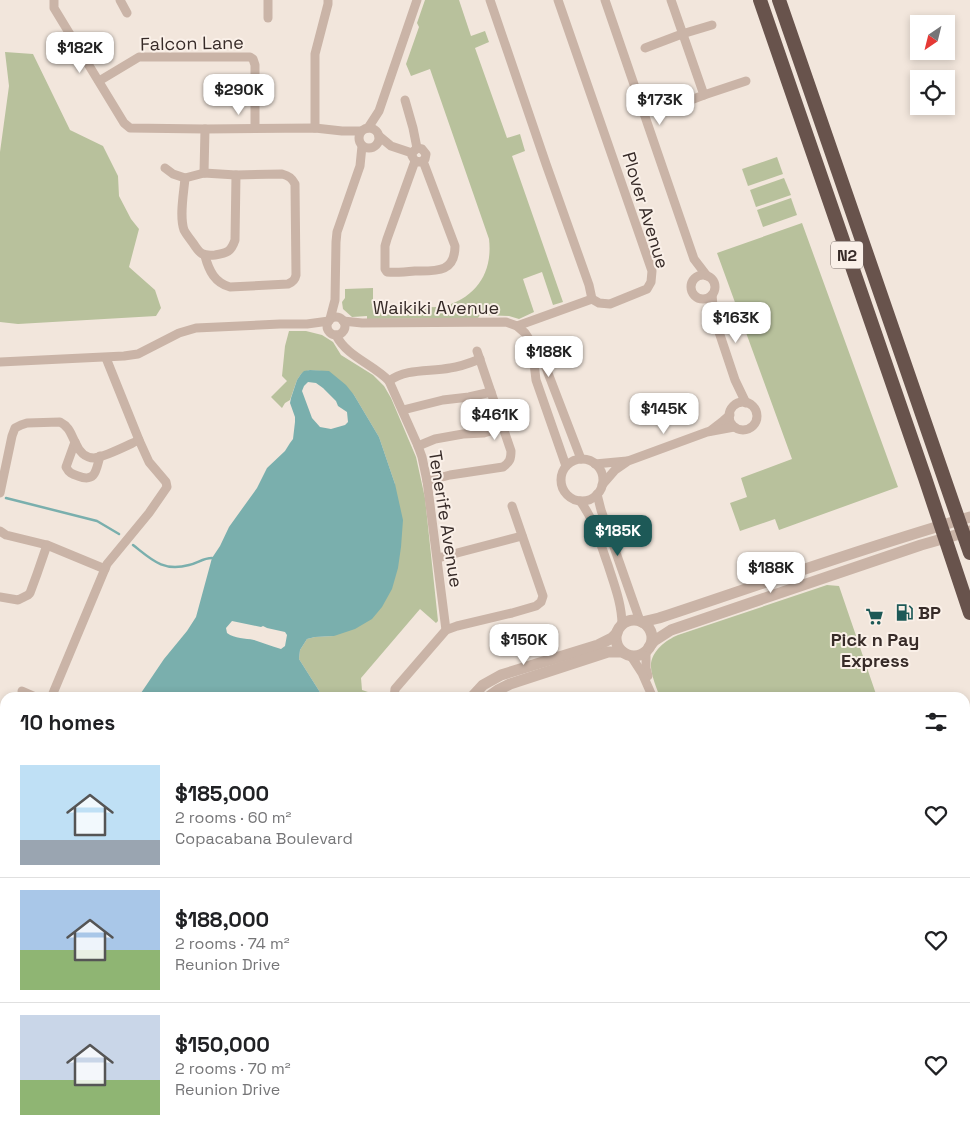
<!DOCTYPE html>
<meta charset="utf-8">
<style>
body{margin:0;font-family:"Space Grotesk",sans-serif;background:#f2f2f2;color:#202124;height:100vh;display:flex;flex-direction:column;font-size:19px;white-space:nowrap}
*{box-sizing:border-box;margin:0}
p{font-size:16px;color:#757577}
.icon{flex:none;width:28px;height:28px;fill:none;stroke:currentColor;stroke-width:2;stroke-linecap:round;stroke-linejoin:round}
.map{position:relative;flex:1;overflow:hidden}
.sheet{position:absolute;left:0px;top:692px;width:970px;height:446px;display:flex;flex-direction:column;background:#fff;border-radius:15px 15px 0 0;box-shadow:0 2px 8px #0003}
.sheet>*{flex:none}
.needle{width:32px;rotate:215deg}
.controls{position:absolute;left:910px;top:15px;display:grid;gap:10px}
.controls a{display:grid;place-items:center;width:45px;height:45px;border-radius:0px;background:#fff;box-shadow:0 2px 8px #0003;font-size:25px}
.price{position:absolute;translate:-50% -42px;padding:0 11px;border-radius:10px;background:#fff;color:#222;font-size:16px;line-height:32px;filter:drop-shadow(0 1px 2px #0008)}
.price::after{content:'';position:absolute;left:50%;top:30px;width:15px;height:11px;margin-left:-8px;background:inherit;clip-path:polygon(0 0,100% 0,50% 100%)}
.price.selected{background:#1d5957;color:#fff}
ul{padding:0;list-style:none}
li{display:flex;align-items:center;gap:15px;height:125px;padding:0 20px}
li+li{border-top:1px solid #e0e0e0}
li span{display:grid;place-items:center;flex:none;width:140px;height:100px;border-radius:0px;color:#555}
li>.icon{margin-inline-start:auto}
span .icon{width:60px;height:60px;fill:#fffc;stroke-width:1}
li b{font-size:21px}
h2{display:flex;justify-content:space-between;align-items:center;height:60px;padding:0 20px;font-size:21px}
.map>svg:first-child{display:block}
.green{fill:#b8c19c}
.water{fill:#7aafad;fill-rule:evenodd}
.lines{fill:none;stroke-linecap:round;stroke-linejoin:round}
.stream{stroke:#7aafad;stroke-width:2.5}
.minor{stroke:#cab4a7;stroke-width:9}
.tertiary{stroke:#cab4a7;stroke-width:11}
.trunk{stroke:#68534c;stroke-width:14}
.labels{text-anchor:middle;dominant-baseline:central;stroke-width:4;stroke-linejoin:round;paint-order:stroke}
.shield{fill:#faf0e8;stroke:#726662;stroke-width:1}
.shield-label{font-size:16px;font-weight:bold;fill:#372b28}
.street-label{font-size:18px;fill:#372b28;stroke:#faf0e8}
.poi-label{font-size:18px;font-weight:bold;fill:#372b28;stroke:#faf0e8;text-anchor:start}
</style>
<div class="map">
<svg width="970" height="1138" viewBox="0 0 970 1138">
<rect width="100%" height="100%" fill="#f2e6dc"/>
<g class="green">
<path d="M 425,0 L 459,0 L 471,36 L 485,31 L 489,42 L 475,48 L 507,138 L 520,134 L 525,151 L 512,156 L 563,302 L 553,305 L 542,272 L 523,279 L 534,312 L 519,319 L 509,316 L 480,315 L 478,318 L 367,319 L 367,316 L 352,317 L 343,309 L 342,302 L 345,298 L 345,289 L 373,288 L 373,308 L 442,307 C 476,298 493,273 489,239 L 430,69 L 411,76 L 406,64 L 419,27 L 417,23 Z"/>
<path d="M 5,52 L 33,54 L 70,130 L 103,146 L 118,176 L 119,196 L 131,219 L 139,229 L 129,267 L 155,290 L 161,308 L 156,316 L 18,324 L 0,322 L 0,152 L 9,86 Z"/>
<path d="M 777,157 L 783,174 L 748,186 L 742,169 Z"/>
<path d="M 784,178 L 791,195 L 756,207 L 750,190 Z"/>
<path d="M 791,198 L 797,215 L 763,227 L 757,210 Z"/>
<path d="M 802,223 L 898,487 L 779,530 L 775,519 L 740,531 L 730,503 L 747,497 L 741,478 L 792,459 L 717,253 Z"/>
<path d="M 289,331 L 306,331 L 322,335 L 333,342 L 341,355 L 373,375 L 384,386 L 391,398 L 416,457 L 425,498 L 438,621 L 436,623 L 420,609 L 361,678 L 362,690 L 374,694 L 373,697 L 323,697 L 299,659 L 300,650 L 307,639 L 315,637 L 334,636 L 395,484 L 379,437 L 354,395 L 322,371 L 309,370 L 301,374 L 297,380 L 290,400 L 285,403 L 282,408 L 271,397 L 287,381 L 282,376 L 285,346 Z"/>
<path d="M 827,585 L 839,586 L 877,697 L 660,697 C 657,690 651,674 651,667 C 650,652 666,640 678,635 Z"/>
<path d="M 970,706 L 970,843 L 965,844 L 965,708 Z"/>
<path d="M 479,1134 L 553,1134 L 553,1138 L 480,1138 Z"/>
</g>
<path class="water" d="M 310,370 L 329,371 L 346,385 L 354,395 L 379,437 L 395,484 L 403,520 L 401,547 L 398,568 L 392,589 L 382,607 L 372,619 L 355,629 L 334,636 L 315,637 L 307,639 L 300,650 L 299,659 L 323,697 L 139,697 L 141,693 L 164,659 L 187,631 L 196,617 L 212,558 L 220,546 L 229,527 L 257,488 L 267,468 L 285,451 L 290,443 L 293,439 L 295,422 L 295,417 L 290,403 L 291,398 L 297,380 L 301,374 L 304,371 ZM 308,382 L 316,383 L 323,388 L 336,401 L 338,406 L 347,412 L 348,422 L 345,425 L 331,429 L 320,427 L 312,418 L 302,391 L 304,386 ZM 232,621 L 261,627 L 263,626 L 267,628 L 285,632 L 287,635 L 285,646 L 281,649 C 271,646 263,643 254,640 C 245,638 235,639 227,633 L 226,628 Z"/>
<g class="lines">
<g class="stream">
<path d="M 6,498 L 97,521 L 119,534"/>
<path d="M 133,545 C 152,560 163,572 189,565 C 198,563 203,558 212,558"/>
<path d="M 965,1098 L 970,1097"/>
<path d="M 738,1138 L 758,1134"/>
</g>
<g class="minor">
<path d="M 54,0 L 54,8 L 124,123 L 130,128 L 205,129 L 315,128 L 342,131 L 361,131"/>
<path d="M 120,0 L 127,13"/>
<path d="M 268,0 L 268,18"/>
<path d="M 490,0 L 546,164 L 589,285 L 592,299 L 599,303 L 610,304 L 647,289 L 651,282 L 652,271 L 558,0"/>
<path d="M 605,0 L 694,259 L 707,276"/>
<path d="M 645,48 L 682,34 L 712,25"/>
<path d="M 99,81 L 139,57 L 250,57 L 253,59 L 255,65 L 255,128"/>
<path d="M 704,95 L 746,81"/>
<path d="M 405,100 L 413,128 L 417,148"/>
<path d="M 667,109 L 704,95 L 671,0"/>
<circle cx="369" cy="138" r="10"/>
<path d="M 315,128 L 315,54 L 328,4 L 328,0"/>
<path d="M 368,128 L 379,111 L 417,0"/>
<path d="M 379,136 L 391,146 L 412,153"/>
<path d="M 415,161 L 420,162 L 425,159 L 426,154 L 422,149 L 417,148 L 412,153 L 412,156 L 415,161 L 387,239 L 385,246 L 385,269 L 387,272 C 396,273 406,272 415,271 C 436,271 455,273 455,246 L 423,161"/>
<path d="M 165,168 L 173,174 L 185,178 L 204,173 L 236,175 L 282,174 C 289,176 292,178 295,184 L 296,275 C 295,280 293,282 288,284 L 230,287 C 215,283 209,271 205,256"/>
<path d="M 204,173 L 205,129"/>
<path d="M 185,178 C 184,192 179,216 184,230 C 186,234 190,239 193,243 C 200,254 202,256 215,255 C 227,253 231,252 235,240 L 236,175"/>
<circle cx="703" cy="287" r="12"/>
<path d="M 712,295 L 714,317 L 735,380 L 746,403"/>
<circle cx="336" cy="326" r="9"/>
<path d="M 330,319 L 335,300 L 336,242 L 337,232 L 360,166 L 362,146"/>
<path d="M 343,321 L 362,323 L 506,322 L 517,326 L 525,333 L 543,360 L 581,459"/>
<path d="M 517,326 L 592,299"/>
<path d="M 336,335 C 347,357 373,364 389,381 L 418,446 L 422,457 L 427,481 L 446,630"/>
<path d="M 532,346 L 536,380 L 566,466"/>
<path d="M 0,362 L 124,356 L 138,354 L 179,333 L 196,328 L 280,324 L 307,324 L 329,321"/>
<path d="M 389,381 C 407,368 429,372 450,368 C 460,367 470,363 480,359"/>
<circle cx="743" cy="416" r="14"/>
<path d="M 403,410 L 443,400 L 469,397 L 491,392"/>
<path d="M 710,431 L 723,421 L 730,415"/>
<path d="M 75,442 L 66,467 C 69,473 72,474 78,476 C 96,483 96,470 100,456"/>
<path d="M 418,446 L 435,439 L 463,434 L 484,433 L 503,427"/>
<circle cx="582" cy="480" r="21"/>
<path d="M 595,464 L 627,461"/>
<path d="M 427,481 L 450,475 L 503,467 C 510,462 511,459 511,451 L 477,351"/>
<path d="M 602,485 L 615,470 L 628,461 L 707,432 L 734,427"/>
<path d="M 0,493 L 12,436 L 15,428 L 21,425 L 27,423 L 60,422 C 70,427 71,435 76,444 C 79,451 85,458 94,458 C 105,457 128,445 139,440"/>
<path d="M 597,494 L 601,510 L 640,621"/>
<path d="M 580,501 C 594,519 600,543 608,565 C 614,584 622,604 622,625"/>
<path d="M 0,531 L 6,535 L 47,545 L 105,569"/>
<path d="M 438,558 L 522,536"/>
<path d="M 0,597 L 18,600 L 28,595 L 30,593 L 37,574 L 47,545"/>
<path d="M 646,652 L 646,668 L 648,676"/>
<path d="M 631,656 L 642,673 L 653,698"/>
<path d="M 22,691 L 38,698"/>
<path d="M 51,698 L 107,564 L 149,513 L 167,487 L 166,482 L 149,462 L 139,440 L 106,358"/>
<path d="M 394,698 L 395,689 L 446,630 L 457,626 L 512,613 L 536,606 L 541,602 L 543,596 L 512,506"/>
<path d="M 0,748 L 5,749"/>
<path d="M 0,809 L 5,809"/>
<path d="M 0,871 L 5,870"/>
<path d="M 965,881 L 970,880"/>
<path d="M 0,888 L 5,889"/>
<path d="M 965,913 L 970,912"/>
<path d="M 0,933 L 5,934"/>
<path d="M 965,1009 L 970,1008"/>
<path d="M 0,1077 L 5,1076"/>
<path d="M 965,1084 L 970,1083"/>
<path d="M 35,1134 L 36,1138"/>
<path d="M 72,1134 L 73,1138"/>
<path d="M 123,1134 L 124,1138"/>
<path d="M 182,1134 L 183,1138"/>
<path d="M 484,1134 L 486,1138"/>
<path d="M 799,1134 L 799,1138"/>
<path d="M 925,1134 L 925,1138"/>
<path d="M 348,1138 L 359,1134"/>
<path d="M 503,1138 L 505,1134"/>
</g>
<g class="tertiary">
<circle cx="634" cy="638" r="18"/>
<path d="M 642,622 L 659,618 C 762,584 865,547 970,517"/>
<path d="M 649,647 L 654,641 L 671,630 L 921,545 L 970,531"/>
<path d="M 471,698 L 483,685 L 501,675 L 598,645 L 612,638 L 617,633"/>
<path d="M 487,698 L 498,690 L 510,684 L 608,652 L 622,652"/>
<path d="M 0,979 L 5,980"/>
</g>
<g class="trunk">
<path d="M 760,0 L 925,478 L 970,613"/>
<path d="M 779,0 L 970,553"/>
</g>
</g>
<defs>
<symbol id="fuel-bare" viewBox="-9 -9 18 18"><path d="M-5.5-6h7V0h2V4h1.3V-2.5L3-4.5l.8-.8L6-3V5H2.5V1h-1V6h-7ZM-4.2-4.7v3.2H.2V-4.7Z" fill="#1d5957" stroke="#faf0e8" stroke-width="2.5" paint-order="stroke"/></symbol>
<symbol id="supermarket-bare" viewBox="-9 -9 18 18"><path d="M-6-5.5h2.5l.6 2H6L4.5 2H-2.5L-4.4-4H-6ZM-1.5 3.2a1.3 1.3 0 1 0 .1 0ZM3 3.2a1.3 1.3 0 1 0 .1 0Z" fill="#1d5957" stroke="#faf0e8" stroke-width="2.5" paint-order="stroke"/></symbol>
</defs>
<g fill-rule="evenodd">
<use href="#fuel-bare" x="892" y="600" width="25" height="25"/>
<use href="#supermarket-bare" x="862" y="604" width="25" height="25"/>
</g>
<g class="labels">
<rect class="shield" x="831" y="241.5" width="32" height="27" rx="4"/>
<g class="shield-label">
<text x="847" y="255">N2</text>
</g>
<g class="street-label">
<text transform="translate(192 43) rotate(-1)">Falcon Lane</text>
<text transform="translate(646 210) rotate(73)">Plover Avenue</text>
<text x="436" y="307">Waikiki Avenue</text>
<text transform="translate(446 519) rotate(81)">Tenerife Avenue</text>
</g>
<g class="poi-label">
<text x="918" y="612">BP</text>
<text x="875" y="639" text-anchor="middle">Pick n Pay<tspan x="875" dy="21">Express</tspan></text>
</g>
</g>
</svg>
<div class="controls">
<a><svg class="needle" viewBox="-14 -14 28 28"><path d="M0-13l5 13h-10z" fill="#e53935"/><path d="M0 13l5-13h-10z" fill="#757577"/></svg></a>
<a><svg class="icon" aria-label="locate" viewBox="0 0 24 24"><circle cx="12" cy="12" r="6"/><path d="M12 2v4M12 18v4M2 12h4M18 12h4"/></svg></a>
</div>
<b class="price" style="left:80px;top:74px">$182K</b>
<b class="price" style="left:239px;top:116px">$290K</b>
<b class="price" style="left:660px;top:126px">$173K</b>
<b class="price" style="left:736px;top:344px">$163K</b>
<b class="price" style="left:549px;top:378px">$188K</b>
<b class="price" style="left:664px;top:435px">$145K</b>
<b class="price" style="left:495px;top:441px">$461K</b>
<b class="price selected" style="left:618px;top:557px">$185K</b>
<b class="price" style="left:771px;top:594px">$188K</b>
<b class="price" style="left:524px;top:666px">$150K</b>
<section class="sheet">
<h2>10 homes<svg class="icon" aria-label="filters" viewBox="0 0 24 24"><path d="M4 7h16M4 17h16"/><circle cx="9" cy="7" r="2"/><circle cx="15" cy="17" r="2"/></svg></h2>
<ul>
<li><span style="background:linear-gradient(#bfe0f5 75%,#9aa5b1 0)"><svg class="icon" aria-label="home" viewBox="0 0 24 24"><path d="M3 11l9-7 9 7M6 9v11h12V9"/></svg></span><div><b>$185,000</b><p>2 rooms · 60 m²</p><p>Copacabana Boulevard</p></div><svg class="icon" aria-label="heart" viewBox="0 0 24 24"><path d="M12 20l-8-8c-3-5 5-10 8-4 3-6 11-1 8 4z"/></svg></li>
<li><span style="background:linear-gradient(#a9c7e8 60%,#8fb573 0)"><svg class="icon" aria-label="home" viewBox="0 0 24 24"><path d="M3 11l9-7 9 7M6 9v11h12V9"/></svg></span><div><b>$188,000</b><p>2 rooms · 74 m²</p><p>Reunion Drive</p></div><svg class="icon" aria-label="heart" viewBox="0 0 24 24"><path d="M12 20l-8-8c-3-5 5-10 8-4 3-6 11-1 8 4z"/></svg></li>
<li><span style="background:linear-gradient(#c9d6e8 65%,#8fb573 0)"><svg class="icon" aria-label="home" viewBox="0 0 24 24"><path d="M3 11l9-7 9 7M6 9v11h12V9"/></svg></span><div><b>$150,000</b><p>2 rooms · 70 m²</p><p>Reunion Drive</p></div><svg class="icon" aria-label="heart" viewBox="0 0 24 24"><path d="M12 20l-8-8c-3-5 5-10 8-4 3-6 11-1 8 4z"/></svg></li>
</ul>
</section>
</div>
